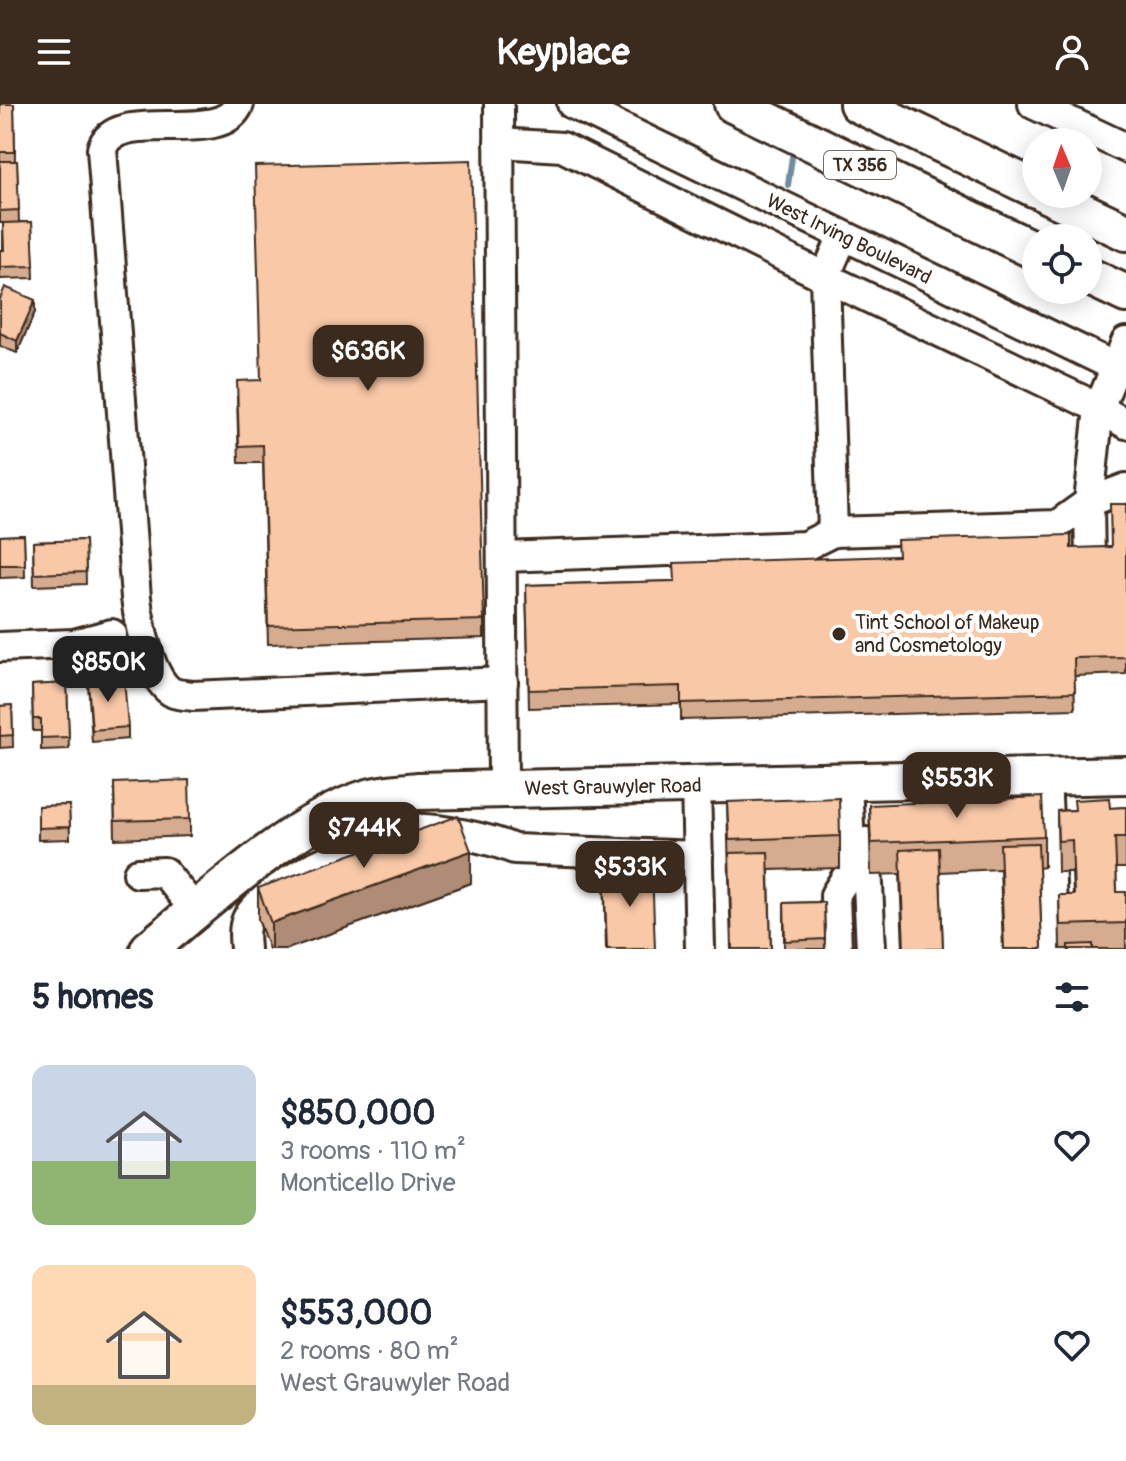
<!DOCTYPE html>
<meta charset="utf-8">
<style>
body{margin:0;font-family:Pangolin,sans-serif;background:#f6f6f7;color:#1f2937;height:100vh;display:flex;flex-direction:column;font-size:30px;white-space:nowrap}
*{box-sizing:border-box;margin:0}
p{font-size:26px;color:#747a83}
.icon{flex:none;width:44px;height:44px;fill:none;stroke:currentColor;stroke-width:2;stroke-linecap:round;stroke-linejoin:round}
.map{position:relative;height:845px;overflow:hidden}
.sheet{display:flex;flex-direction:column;background:#fff;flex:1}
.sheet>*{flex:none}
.needle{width:52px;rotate:358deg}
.buttons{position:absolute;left:1022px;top:24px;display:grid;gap:16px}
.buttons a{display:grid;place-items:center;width:80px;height:80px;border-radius:50%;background:#fff;box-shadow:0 4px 20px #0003;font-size:40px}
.price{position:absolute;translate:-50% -68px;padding:0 18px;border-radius:16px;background:#3b2a1e;color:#fff;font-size:26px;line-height:52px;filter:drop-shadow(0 2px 4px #0008)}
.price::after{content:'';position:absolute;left:50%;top:48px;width:24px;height:18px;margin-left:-12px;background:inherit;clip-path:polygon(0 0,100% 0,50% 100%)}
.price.selected{background:#222;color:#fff}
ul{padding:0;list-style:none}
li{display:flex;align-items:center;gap:24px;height:200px;padding:0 32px}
li span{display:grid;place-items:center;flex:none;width:224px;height:160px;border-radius:16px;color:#555}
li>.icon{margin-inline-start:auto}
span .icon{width:96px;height:96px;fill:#fffc;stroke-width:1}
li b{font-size:34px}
h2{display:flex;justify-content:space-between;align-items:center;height:96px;padding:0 32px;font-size:34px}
header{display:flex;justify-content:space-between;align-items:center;height:104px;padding:0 32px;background:#3b2a1e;color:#fff;font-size:36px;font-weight:800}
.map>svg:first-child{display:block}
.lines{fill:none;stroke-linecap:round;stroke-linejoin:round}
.stream{stroke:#708c9e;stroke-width:6}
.minor-casing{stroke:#3b2a1e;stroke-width:34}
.major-casing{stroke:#3b2a1e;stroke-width:42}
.minor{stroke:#fff;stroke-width:28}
.major{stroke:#fff;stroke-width:36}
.wall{fill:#d5ac90;stroke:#3b2a1e;stroke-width:2}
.shaded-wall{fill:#ae8c75;stroke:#3b2a1e;stroke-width:2}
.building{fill:#f8c8a7;stroke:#3b2a1e;stroke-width:2}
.poi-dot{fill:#3b2a1e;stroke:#fff;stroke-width:3}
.labels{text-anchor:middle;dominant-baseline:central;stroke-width:8;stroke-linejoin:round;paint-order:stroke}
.shield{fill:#fff;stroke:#766a62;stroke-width:2}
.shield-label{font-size:18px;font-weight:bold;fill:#3b2a1e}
.street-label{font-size:20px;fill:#3b2a1e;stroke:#fff}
.poi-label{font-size:20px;fill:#3b2a1e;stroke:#fff;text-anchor:start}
</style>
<header><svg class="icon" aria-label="menu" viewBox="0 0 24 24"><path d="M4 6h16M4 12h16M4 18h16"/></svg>Keyplace<svg class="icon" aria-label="person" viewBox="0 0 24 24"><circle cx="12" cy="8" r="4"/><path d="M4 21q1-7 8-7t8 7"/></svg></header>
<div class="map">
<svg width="1126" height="845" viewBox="0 0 1126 845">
<rect width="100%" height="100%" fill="#fff"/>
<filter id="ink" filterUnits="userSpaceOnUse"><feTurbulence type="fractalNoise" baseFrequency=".0125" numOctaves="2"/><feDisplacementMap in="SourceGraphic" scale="16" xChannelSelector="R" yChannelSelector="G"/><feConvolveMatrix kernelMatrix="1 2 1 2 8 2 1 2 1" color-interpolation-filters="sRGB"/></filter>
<g filter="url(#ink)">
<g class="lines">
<path class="stream" d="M 788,81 L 792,53"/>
<defs>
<g id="minor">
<path d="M 239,0 C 222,44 114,0 102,45 L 136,494 C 139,518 150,579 174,589 C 179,591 187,591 193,592 L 503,578"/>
<path d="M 499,0 L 503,685"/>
<path d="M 572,0 L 1126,268"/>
<path d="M 1033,0 L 1126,44"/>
<path d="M 499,39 L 562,43 L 825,173 L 1099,304 L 1126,320"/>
<path d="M 843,132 L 825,173 L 833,428 L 1057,421 L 1089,398 L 1099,304 L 1126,238"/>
<path d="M 503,453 L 805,442 L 833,428"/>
<path d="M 1090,461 L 1089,398 L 1126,384"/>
<path d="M 0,543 L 74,540 L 112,530"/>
<path d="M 1046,673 L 1054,845"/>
<path d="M 696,681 L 700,845"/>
<path d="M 866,738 L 871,845"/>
<path d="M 138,769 L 164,768 L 196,807"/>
<path d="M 245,845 C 244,835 243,824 247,815 C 254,799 294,773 309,765 C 327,756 395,726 412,725 C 438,723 491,735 514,745 L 698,752"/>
<path d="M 837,845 L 835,791 L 851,766 L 847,677"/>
</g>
<g id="major">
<path d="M 733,0 L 1036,147"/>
<path d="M 858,0 L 1036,85"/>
<path d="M 1046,90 L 1126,128"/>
<path d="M 1088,172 L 1126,190"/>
<path d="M 149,845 C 212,794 291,718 368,694 C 384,689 401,689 417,687 L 1126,671"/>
</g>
</defs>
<use href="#minor" class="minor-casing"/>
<use href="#major" class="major-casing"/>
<use href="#minor" class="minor"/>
<use href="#major" class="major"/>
</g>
<g class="wall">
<path d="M 0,0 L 14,0 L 15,57 L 17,57 L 19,118 L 32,118 L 34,174 L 0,175 L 0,146 L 3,146 L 3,119 L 0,119 Z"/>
<path d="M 0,195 L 35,208 L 17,249 L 0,242 Z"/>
<path d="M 237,294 L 484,516 L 484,534 L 268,540 L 263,359 L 239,359 Z"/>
<path d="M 1126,400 L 1126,570 L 1074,572 L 1075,605 L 681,616 L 681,600 L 529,604 L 526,481 L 674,477 L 897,452 L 1111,443 Z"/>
<path d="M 24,431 L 25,473 L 0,474 L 0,432 Z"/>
<path d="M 85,436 L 86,480 L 34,482 L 33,438 Z"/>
<path d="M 88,578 L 128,623 L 128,635 L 92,638 Z"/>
<path d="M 67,579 L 69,645 L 41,646 L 41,627 L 33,627 L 32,581 Z"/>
<path d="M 12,601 L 13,643 L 0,644 L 0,602 Z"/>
<path d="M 114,679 L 190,715 L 190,732 L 115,735 Z"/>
<path d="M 727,698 L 840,732 L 840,764 L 769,766 L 771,845 L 731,845 Z"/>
<path d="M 69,701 L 70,735 L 38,736 L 38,702 Z"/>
<path d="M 869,701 L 1044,732 L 1044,763 L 1039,764 L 1042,845 L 1003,845 L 1000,765 L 940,768 L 943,845 L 903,845 L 900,770 L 871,771 Z"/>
<path d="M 1126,703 L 1126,764 L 1116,764 L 1117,788 L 1126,788 L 1126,845 L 1060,845 L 1059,791 L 1073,791 L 1072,768 L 1058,768 L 1057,707 Z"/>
<path d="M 604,767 L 655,845 L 606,845 Z"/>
<path d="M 471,779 L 287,845 L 269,845 L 258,815 L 258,784 Z"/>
<path d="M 824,798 L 825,845 L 784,845 L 784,799 Z"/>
</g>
<g class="shaded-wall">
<path d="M 35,196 L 35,208 L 17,249 L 17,237 Z"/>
<path d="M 471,747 L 471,779 L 287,845 L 271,845 L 271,819 Z"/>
</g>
<g class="building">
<path d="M 0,0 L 14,0 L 15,48 L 0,48 Z"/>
<path d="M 471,56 L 484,516 L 268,522 L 263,341 L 239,342 L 237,277 L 261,276 L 255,62 Z"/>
<path d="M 0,57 L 17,57 L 19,106 L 0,107 Z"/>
<path d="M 32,118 L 34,162 L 0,163 L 0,146 L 4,146 L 3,119 Z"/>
<path d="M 5,183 L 35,196 L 17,237 L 0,229 L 0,195 Z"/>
<path d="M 1110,400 L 1126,400 L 1126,553 L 1074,554 L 1075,588 L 681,599 L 681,582 L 529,586 L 526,481 L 675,477 L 674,459 L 898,452 L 897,436 L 1071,431 L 1071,444 L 1111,443 Z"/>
<path d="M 24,431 L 25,461 L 0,461 L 0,432 Z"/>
<path d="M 85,436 L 86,468 L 34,470 L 33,438 Z"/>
<path d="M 124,574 L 128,623 L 92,626 L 88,578 Z"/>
<path d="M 67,579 L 69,633 L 41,634 L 41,615 L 33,615 L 32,581 Z"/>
<path d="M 12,601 L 13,631 L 0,632 L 0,602 Z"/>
<path d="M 189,676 L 190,715 L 115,717 L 114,679 Z"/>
<path d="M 1042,693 L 1044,732 L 871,739 L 869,701 Z"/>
<path d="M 839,694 L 840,732 L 729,736 L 727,698 Z"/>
<path d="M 1109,694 L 1110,704 L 1126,703 L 1126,733 L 1115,733 L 1117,788 L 1126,788 L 1126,819 L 1060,821 L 1059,791 L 1074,791 L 1072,736 L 1058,737 L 1057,707 L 1075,706 L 1074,696 Z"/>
<path d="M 69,701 L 70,723 L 38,724 L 38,702 Z"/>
<path d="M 458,712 L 471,747 L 271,819 L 258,784 Z"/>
<path d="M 1038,739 L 1042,845 L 1004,845 L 1000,740 Z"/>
<path d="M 939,744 L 943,845 L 904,845 L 900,746 Z"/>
<path d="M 768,748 L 771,845 L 732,845 L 729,749 Z"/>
<path d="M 652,765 L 655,845 L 607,845 L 604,767 Z"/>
<path d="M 824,798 L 825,835 L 785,837 L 784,799 Z"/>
<path d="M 1093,840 L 1093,845 L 1068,845 L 1068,841 Z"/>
</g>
</g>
<circle class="poi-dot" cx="839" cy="530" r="8"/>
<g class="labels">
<rect class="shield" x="824" y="47" width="72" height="28" rx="6"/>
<g class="shield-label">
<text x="860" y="61">TX 356</text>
</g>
<g class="street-label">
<text transform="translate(849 135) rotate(26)">West Irving Boulevard</text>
<text transform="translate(613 683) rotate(-1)">West Grauwyler Road</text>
</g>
<g class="poi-label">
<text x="855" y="518">Tint School of Makeup<tspan x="855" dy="23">and Cosmetology</tspan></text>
</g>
</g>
</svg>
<div class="buttons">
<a><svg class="needle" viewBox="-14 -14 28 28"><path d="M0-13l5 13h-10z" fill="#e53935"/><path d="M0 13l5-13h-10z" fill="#747a83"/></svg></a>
<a><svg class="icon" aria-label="locate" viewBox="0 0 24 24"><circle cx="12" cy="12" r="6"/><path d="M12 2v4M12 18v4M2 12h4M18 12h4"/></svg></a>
</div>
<b class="price" style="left:368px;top:289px">$636K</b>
<b class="price selected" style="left:108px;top:600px">$850K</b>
<b class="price" style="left:957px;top:716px">$553K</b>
<b class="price" style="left:364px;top:766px">$744K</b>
<b class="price" style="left:630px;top:805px">$533K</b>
</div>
<section class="sheet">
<h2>5 homes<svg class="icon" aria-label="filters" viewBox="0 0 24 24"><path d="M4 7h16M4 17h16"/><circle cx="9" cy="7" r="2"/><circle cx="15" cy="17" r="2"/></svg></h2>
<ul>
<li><span style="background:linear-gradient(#c9d6e8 60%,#8fb573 0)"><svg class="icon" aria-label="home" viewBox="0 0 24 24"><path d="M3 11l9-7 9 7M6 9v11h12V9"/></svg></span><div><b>$850,000</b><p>3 rooms · 110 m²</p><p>Monticello Drive</p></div><svg class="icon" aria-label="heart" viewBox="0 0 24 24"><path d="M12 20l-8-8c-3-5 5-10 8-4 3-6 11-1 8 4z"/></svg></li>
<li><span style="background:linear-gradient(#ffd9b3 75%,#c2b280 0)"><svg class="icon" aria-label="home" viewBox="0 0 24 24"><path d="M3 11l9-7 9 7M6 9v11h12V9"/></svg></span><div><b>$553,000</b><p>2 rooms · 80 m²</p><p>West Grauwyler Road</p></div><svg class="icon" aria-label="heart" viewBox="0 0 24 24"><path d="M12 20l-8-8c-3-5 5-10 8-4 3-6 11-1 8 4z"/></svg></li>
</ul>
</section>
